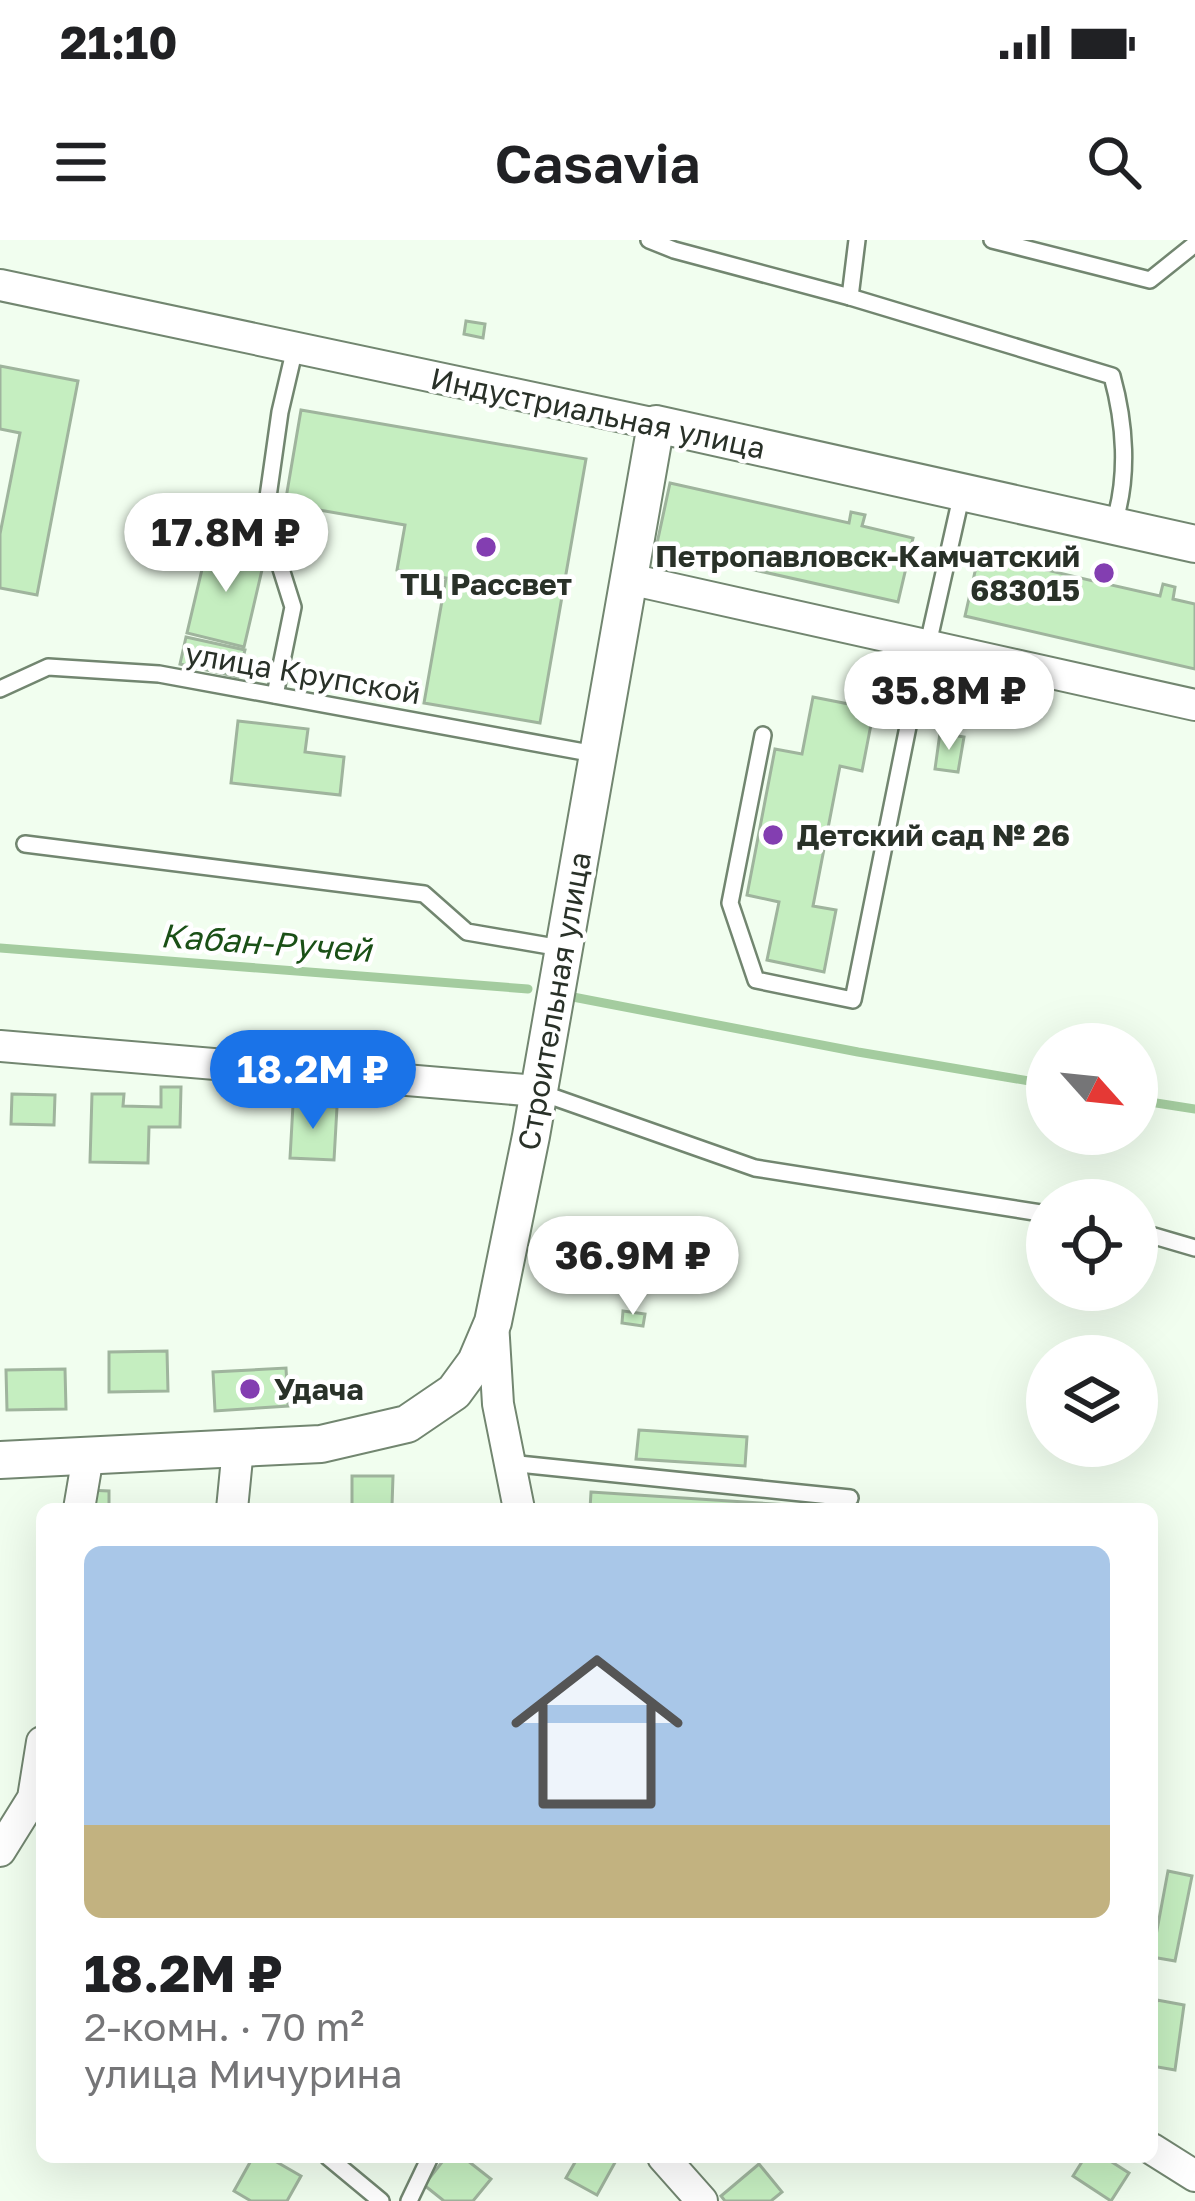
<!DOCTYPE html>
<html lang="ru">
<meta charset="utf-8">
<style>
body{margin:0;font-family:"Golos Text",sans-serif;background:#f2f2f2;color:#202124;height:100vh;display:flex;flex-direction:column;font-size:45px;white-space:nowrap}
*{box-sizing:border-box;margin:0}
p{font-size:39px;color:#757577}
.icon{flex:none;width:66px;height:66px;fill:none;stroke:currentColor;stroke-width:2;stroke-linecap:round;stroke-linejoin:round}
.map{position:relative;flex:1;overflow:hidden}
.panel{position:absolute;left:36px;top:1263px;width:1122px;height:660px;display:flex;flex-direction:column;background:#fff;border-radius:18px;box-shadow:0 12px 48px #0002}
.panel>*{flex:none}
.needle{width:78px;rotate:117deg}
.controls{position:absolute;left:1026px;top:783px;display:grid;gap:24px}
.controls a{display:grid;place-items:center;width:132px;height:132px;border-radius:50%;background:#fff;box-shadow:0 12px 48px #0002;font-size:60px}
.price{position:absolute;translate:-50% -102px;padding:0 27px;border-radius:42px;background:#fff;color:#222;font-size:39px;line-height:78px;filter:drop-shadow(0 3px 6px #0008)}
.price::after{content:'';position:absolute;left:50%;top:72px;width:36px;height:27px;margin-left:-18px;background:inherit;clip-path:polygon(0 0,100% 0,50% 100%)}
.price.selected{background:#1a73e8;color:#fff}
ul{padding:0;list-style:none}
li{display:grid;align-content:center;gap:24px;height:636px;padding:0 48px}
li+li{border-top:3px solid #e0e0e0}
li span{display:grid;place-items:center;height:372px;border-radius:18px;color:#555}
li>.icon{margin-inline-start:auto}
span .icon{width:216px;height:216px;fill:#fffc;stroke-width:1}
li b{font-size:51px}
.status{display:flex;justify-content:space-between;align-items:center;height:84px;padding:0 60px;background:#fff;direction:ltr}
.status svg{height:33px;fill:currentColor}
header{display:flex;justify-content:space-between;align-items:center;height:156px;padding:0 48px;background:#fff;font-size:54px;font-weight:600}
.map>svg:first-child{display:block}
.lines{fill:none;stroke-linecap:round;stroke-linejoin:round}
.stream{stroke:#a4cc9f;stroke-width:9}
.building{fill:#c5eec0;stroke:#9fb49d;stroke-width:3}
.service-casing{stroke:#728670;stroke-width:20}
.minor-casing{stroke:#728670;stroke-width:34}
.tertiary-casing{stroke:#728670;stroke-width:40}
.service{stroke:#fff;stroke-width:15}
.minor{stroke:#fff;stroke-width:30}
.tertiary{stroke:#fff;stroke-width:36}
.poi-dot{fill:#833eb1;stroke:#fff;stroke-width:4.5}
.labels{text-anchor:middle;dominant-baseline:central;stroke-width:9;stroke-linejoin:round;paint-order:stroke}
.street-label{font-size:30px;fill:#293128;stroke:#fff}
.poi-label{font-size:30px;font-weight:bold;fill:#293128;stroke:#fff;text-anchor:start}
.water-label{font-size:33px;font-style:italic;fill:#1a5016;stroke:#fff}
</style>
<div class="status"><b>21:10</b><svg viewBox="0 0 49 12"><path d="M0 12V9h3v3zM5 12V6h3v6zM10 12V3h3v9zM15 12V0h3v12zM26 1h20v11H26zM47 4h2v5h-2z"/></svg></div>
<header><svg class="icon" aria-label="menu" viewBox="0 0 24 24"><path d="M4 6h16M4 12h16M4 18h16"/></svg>Casavia<svg class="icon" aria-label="search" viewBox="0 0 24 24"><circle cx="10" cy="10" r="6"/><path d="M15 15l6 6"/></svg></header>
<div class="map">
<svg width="1195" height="1961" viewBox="0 0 1195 1961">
<rect width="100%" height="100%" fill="#f1feef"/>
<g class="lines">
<g class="stream">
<path d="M 0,708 L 528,749"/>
<path d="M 573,757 L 858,812 L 1047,844"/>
<path d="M 1137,860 L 1195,869"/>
</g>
</g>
<g class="building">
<path d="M 466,81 L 485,84 L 483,98 L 464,94 Z"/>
<path d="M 0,126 L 78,141 L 37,355 L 0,348 L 0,294 L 20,193 L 0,189 Z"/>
<path d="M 301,170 L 586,219 L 540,483 L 424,463 L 446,338 L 397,330 L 405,285 L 285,264 Z"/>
<path d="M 670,243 L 849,283 L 851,272 L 865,275 L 862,286 L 913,298 L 898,362 L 656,308 Z"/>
<path d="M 208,304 L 265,317 L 244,407 L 187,393 Z"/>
<path d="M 979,314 L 1093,341 L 1096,326 L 1115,330 L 1111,345 L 1160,356 L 1163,344 L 1175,347 L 1173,359 L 1195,364 L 1195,429 L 965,376 Z"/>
<path d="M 186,397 L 245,410 L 238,437 L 180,424 Z"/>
<path d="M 813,457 L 874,469 L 862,531 L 840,526 L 813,666 L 836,670 L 824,732 L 767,720 L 779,662 L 747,655 L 775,509 L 802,514 Z"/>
<path d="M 238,481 L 308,489 L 305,512 L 344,517 L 340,555 L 231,543 Z"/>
<path d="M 940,493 L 964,497 L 958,532 L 935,529 Z"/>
<path d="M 161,847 L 181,847 L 180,887 L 149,887 L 148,923 L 90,922 L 92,854 L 124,854 L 123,866 L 161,867 Z"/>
<path d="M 12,854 L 55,855 L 54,885 L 11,884 Z"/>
<path d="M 293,865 L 337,867 L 334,920 L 290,918 Z"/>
<path d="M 623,1071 L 645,1074 L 643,1086 L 622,1083 Z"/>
<path d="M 167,1111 L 168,1151 L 109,1152 L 109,1112 Z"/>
<path d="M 286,1128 L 288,1166 L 215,1171 L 213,1132 Z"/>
<path d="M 65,1129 L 66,1169 L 7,1170 L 6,1130 Z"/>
<path d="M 639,1190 L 747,1197 L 745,1226 L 636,1219 Z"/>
<path d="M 352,1236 L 393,1236 L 392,1266 L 352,1267 Z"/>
<path d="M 87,1250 L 109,1251 L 109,1269 L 86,1269 Z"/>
<path d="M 591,1252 L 820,1267 L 820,1269 L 590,1269 Z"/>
<path d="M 1168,1631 L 1192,1636 L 1175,1721 L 1152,1717 Z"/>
<path d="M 1157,1760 L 1184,1765 L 1175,1830 L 1152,1826 L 1152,1793 Z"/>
<path d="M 253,1917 L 268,1917 L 301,1936 L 287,1961 L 251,1961 L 234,1951 Z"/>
<path d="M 446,1917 L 463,1917 L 491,1939 L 473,1961 L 444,1961 L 424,1945 Z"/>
<path d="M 578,1917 L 618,1917 L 597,1955 L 566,1938 Z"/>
<path d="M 1085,1917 L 1104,1917 L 1129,1933 L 1111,1961 L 1073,1936 Z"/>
<path d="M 759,1924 L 782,1952 L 771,1961 L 725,1961 L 721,1956 Z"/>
</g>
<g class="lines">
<defs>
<g id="service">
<path d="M 649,0 L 674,10 L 850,57 L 1112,136 C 1125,183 1129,236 1114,283"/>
<path d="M 992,0 L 1150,40 L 1195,4"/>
<path d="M 850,57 L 857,0"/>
<path d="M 0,449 L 48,427 L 159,434 L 595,514"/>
<path d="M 275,455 L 293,367 L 265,278 L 280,172 L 295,108"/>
<path d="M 763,495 L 730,663 L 756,740 L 853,760 L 920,427 L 928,404 L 962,253"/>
<path d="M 25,604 L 424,654 L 467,692 L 561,708"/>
<path d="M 539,852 L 755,928 L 1047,974"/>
<path d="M 1137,991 L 1195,1008"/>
<path d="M 509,1223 L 850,1258"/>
<path d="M 328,1917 L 381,1961"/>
<path d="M 409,1961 L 430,1917"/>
</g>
<g id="minor">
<path d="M 0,45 L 656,184"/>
<path d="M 629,339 L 1195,465"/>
<path d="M 0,806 L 537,851"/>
<path d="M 493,1082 L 498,1164 L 519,1269"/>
<path d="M 79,1269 L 88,1216"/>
<path d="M 232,1269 L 238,1208"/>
<path d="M 0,1611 L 33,1558 L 42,1502"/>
<path d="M 1152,1909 L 1195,1936"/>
<path d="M 663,1917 L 702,1961"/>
</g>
<path id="tertiary" d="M 0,1220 L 321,1204 L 407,1184 L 454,1152 L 476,1122 L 493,1082 L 531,896 L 656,184 L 1195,304"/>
</defs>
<use href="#service" class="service-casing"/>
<use href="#minor" class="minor-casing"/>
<use href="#tertiary" class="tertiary-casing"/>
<use href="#service" class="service"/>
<use href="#minor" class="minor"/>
<use href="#tertiary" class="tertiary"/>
</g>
<g class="poi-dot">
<circle cx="486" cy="307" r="12"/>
<circle cx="1104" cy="333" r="12"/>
<circle cx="773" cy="595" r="12"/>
<circle cx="250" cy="1149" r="12"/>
</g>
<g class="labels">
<g class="street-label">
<text transform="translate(598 173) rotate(12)">Индустриальная улица</text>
<text transform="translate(303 433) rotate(10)">улица Крупской</text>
<text transform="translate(554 761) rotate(-80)">Строительная улица</text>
</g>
<g class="poi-label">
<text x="1080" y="316" text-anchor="end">Петропавловск-Камчатский<tspan x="1080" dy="34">683015</tspan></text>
<text x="486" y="344" text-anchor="middle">ТЦ Рассвет</text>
<text x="797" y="595">Детский сад № 26</text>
<text x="274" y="1149">Удача</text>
</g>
<g class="water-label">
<text transform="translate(266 702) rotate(4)">Кабан-Ручей</text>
</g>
</g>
</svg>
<div class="controls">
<a><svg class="needle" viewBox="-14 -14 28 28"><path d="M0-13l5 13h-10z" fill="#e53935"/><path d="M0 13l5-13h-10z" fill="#757577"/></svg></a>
<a><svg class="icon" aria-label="locate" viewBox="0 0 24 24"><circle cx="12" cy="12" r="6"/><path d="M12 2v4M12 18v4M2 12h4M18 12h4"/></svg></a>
<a><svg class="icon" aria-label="layers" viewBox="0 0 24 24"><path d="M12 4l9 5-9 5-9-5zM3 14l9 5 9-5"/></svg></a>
</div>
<b class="price" style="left:226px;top:355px">17.8M ₽</b>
<b class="price" style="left:949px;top:513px">35.8M ₽</b>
<b class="price selected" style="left:313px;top:892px">18.2M ₽</b>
<b class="price" style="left:633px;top:1078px">36.9M ₽</b>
<section class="panel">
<ul>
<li><span style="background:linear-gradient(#a9c7e8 75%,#c2b280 0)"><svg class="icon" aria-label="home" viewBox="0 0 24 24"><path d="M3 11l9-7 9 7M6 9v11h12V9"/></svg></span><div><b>18.2M ₽</b><p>2-комн. · 70 m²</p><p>улица Мичурина</p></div></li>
</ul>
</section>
</div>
